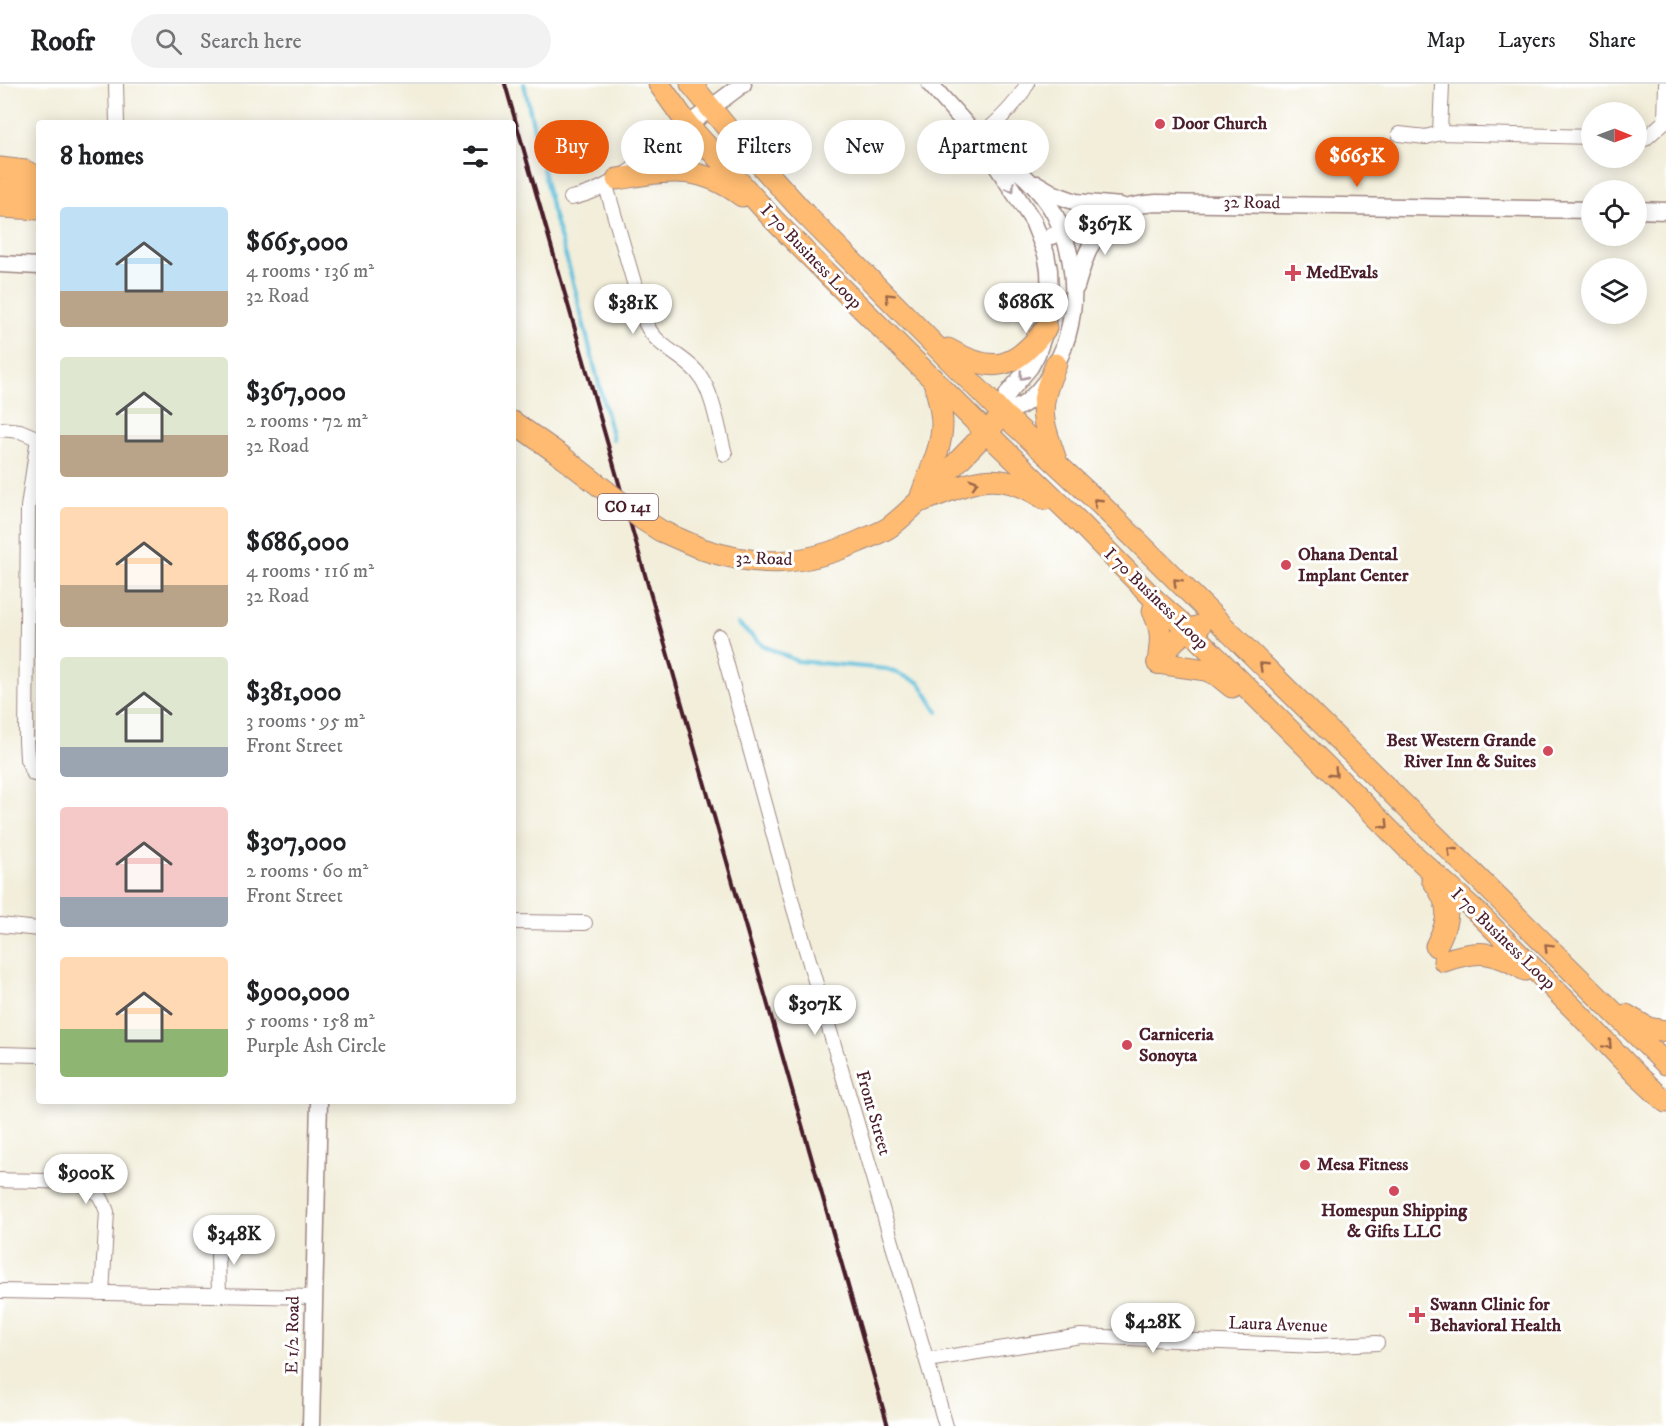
<!DOCTYPE html>
<meta charset="utf-8">
<style>
body{margin:0;font-family:"IM FELL DW Pica",serif;background:#f2f2f2;color:#202124;height:100vh;display:flex;flex-direction:column;font-size:22px;white-space:nowrap}
*{box-sizing:border-box;margin:0}
p{font-size:20px;color:#757577}
.icon{flex:none;width:33px;height:33px;fill:none;stroke:currentColor;stroke-width:2;stroke-linecap:round;stroke-linejoin:round}
.map{position:relative;flex:1;overflow:hidden}
.panel{position:absolute;left:36px;top:36px;width:480px;height:984px;display:flex;flex-direction:column;background:#fff;border-radius:6px;box-shadow:0 3px 15px #0003}
.panel>*{flex:none}
.hud{position:absolute;left:534px;top:36px;width:570px;height:54px;display:flex;gap:12px}
.needle{width:39px;rotate:91deg}
.buttons{position:absolute;left:1581px;top:18px;display:grid;gap:12px}
.buttons a{display:grid;place-items:center;width:66px;height:66px;border-radius:50%;background:#fff;box-shadow:0 3px 15px #0003;font-size:30px}
.price{position:absolute;translate:-50% -51px;padding:0 14px;border-radius:21px;background:#fff;color:#222;font-size:20px;line-height:39px;filter:drop-shadow(0 2px 3px #0008)}
.price::after{content:'';position:absolute;left:50%;top:36px;width:18px;height:14px;margin-left:-9px;background:inherit;clip-path:polygon(0 0,100% 0,50% 100%)}
.price.current{background:#ea580c;color:#fff}
ul{padding:0;list-style:none}
li{display:flex;align-items:center;gap:18px;height:150px;padding:0 24px}
li span{display:grid;place-items:center;flex:none;width:168px;height:120px;border-radius:6px;color:#555}
li>.icon{margin-inline-start:auto}
span .icon{width:72px;height:72px;fill:#fffc;stroke-width:1}
li b{font-size:26px}
h2{display:flex;justify-content:space-between;align-items:center;height:72px;padding:0 24px;font-size:26px}
.tag{padding:0 21px;border-radius:27px;background:#fff;box-shadow:0 3px 15px #0003;font-size:21px;line-height:54px}
.tag.current{background:#ea580c;color:#fff}
header{display:flex;align-items:center;gap:36px;box-sizing:border-box;height:84px;padding:0 30px;background:#fff;border-bottom:2px solid #e0e0e0}
header strong{font-size:28px}
nav{display:flex;gap:33px;margin-inline-start:auto;font-size:21px}
.search{width:420px;height:54px;background:#f2f2f2;display:flex;align-items:center;gap:15px;box-sizing:border-box;padding:0 21px;border-radius:33px;color:#757577;font-size:22px}
.map>svg:first-child{display:block}
.lines{fill:none;stroke-linecap:round;stroke-linejoin:round}
.stream{stroke:#5dbfdc;stroke-width:4}
.minor-casing{stroke:#9e8682;stroke-width:16}
.tertiary-casing{stroke:#9e8682;stroke-width:19}
.primary-casing{stroke:#9e8682;stroke-width:23}
.minor{stroke:#fff;stroke-width:14}
.tertiary{stroke:#fff;stroke-width:16}
.primary{stroke:#febb71;stroke-width:21}
.rail{stroke:#4a1f2b;stroke-width:4}
.primary-bridge-casing{stroke:#9e8682;stroke-width:23;stroke-linecap:butt}
.primary-bridge{stroke:#febb71;stroke-width:21}
.oneway{stroke:#ae9aa0}
.oneway2{stroke:#9b654a}
.poi-dot{fill:#d1495b;stroke:#fff;stroke-width:2}
.labels{text-anchor:middle;dominant-baseline:central;stroke-width:6;stroke-linejoin:round;paint-order:stroke}
.shield{fill:#fff;stroke:#80626b;stroke-width:1.5}
.shield-label{font-size:16px;font-weight:bold;fill:#4a1f2b}
.poi-label{font-size:18px;font-weight:bold;fill:#4a1f2b;stroke:#fff;text-anchor:start}
.street-label{font-size:18px;fill:#4a1f2b;stroke:#fff}
</style>
<header>
<strong>Roofr</strong>
<div class="search"><svg class="icon" aria-label="search" viewBox="0 0 24 24"><circle cx="10" cy="10" r="6"/><path d="M15 15l6 6"/></svg>Search here</div>
<nav><a>Map</a><a>Layers</a><a>Share</a></nav>
</header>
<div class="map">
<svg width="1666" height="1342" viewBox="0 0 1666 1342">
<rect width="100%" height="100%" fill="#fff"/>
<filter id="ink" filterUnits="userSpaceOnUse"><feTurbulence type="fractalNoise" baseFrequency=".0167" numOctaves="2"/><feDisplacementMap in="SourceGraphic" scale="12" xChannelSelector="R" yChannelSelector="G"/><feConvolveMatrix kernelMatrix="1 2 1 2 8 2 1 2 1" color-interpolation-filters="sRGB"/></filter>
<filter id="wash" filterUnits="userSpaceOnUse"><feTurbulence type="fractalNoise" baseFrequency=".008" numOctaves="4" result="noise"/><feDisplacementMap in="SourceGraphic" scale="24" xChannelSelector="R" yChannelSelector="G"/><feGaussianBlur stdDeviation="1.35" result="paint"/><feColorMatrix in="noise" values="0 0 0 0 0 0 0 0 0 0 0 0 0 0 0 0 0 1.4 0 .05"/><feComposite in="paint" operator="in"/></filter>
<g filter="url(#wash)">
<rect width="100%" height="100%" fill="#f2eeda"/>
<g class="lines">
<g class="stream">
<path d="M 524,0 L 552,126 L 569,183 L 613,355"/>
<path d="M 738,540 L 764,562 L 797,577 L 887,585 L 919,598 L 938,628"/>
</g>
</g>
</g>
<g filter="url(#ink)">
<g class="lines">
<defs>
<g id="minor">
<path d="M 116,0 L 117,39"/>
<path d="M 1440,49 L 1442,0"/>
<path d="M 1399,50 L 1426,53 L 1440,49 L 1592,53"/>
<path d="M 1636,54 L 1645,55 L 1665,37 L 1666,0"/>
<path d="M 979,55 C 996,38 1016,22 1027,0"/>
<path d="M 606,102 L 646,240 C 657,263 679,269 696,287 C 713,305 718,345 725,370"/>
<path d="M 571,114 C 614,106 655,68 688,41"/>
<path d="M 0,345 L 20,347 L 39,355"/>
<path d="M 719,552 L 794,825 L 946,1342"/>
<path d="M 34,690 L 27,675 L 26,657 L 28,423 L 38,354"/>
<path d="M 513,838 L 585,839"/>
<path d="M 0,841 L 39,845"/>
<path d="M 0,970 L 39,971"/>
<path d="M 0,1096 C 16,1097 78,1096 89,1102 C 99,1107 104,1119 107,1128 L 102,1209"/>
<path d="M 0,1207 L 314,1213"/>
<path d="M 219,1211 L 218,1169 L 221,1150"/>
<path d="M 927,1276 L 1081,1252 L 1316,1262 L 1377,1259"/>
</g>
<g id="tertiary">
<path d="M 930,0 L 979,55 L 1033,137 L 1046,170 L 1049,186 L 1050,214 L 1046,244 L 1037,270 L 1030,283 L 1009,308 L 1004,317 L 1003,330 C 1012,326 1021,323 1028,317 C 1079,271 1086,188 1054,129 C 1037,98 1006,77 979,55"/>
<path d="M 688,41 L 743,0"/>
<path d="M 1037,100 L 1054,110 L 1076,118 L 1121,122"/>
<path d="M 1636,126 L 1666,127"/>
<path d="M 1052,152 C 1085,137 1120,121 1156,119 L 1592,126"/>
<path d="M 0,180 L 39,182"/>
<path d="M 1076,203 C 1082,183 1088,160 1102,145 C 1107,139 1114,134 1120,129"/>
<path d="M 311,1342 L 319,1017"/>
</g>
<g id="primary">
<path d="M 659,0 L 688,41 L 773,135 L 836,199 L 986,348 L 1082,441 L 1156,517 L 1188,545 L 1356,712 L 1414,771 L 1479,830 L 1580,931 L 1636,990 L 1666,1018"/>
<path d="M 691,0 L 728,45 L 805,130 L 1003,330 L 1101,421 L 1666,980"/>
<path d="M 0,84 L 25,87 L 39,93"/>
<path d="M 617,95 C 668,87 698,79 742,112"/>
<path d="M 0,105 L 39,108"/>
<path d="M 0,123 L 39,125"/>
<path d="M 948,265 C 994,291 1015,285 1046,244"/>
<path d="M 513,338 L 560,371"/>
<path d="M 1056,376 C 1040,331 1038,324 1056,280"/>
<path d="M 921,412 C 929,389 942,364 942,340 C 942,325 937,309 933,294"/>
<path d="M 922,417 C 972,399 995,382 1045,415"/>
<path d="M 702,465 C 760,484 802,482 858,458 C 868,453 882,449 891,442 C 909,428 925,411 941,395 C 959,376 977,358 995,339"/>
<path d="M 1156,517 L 1153,527 C 1163,549 1161,555 1158,579"/>
<path d="M 1158,579 L 1206,586 L 1217,591 L 1232,603"/>
<path d="M 1158,579 C 1169,562 1179,547 1200,542"/>
<path d="M 1432,795 C 1451,821 1451,834 1436,862"/>
<path d="M 1444,877 C 1479,865 1494,867 1525,886"/>
<path d="M 1626,931 L 1648,944 L 1666,947"/>
</g>
</defs>
<use href="#minor" class="minor-casing"/>
<use href="#tertiary" class="tertiary-casing"/>
<use href="#primary" class="primary-casing"/>
<use href="#minor" class="minor"/>
<use href="#tertiary" class="tertiary"/>
<use href="#primary" class="primary"/>
<path class="rail" d="M 505,0 L 888,1342"/>
<defs>
<path id="primary-bridge" d="M 560,371 L 642,435 L 661,447 L 702,465"/>
</defs>
<use href="#primary-bridge" class="primary-bridge-casing"/>
<use href="#primary-bridge" class="primary-bridge"/>
</g>
<defs><path id="oneway-chevron" d="M-2-3.5L2.5 0L-2 3.5" fill="none" stroke-width="1.6" stroke-linecap="round" stroke-linejoin="round" transform="scale(1.5)"/></defs>
<g class="oneway">
<use href="#oneway-chevron" transform="translate(1011 104) rotate(55)"/>
<use href="#oneway-chevron" transform="translate(1023 292) rotate(129)"/>
</g>
<g class="oneway2">
<use href="#oneway-chevron" transform="translate(889 213) rotate(-135)"/>
<use href="#oneway-chevron" transform="translate(974 399) rotate(-16)"/>
<use href="#oneway-chevron" transform="translate(1097 418) rotate(-136)"/>
<use href="#oneway-chevron" transform="translate(1177 498) rotate(-135)"/>
<use href="#oneway-chevron" transform="translate(1263 582) rotate(-136)"/>
<use href="#oneway-chevron" transform="translate(1334 689) rotate(45)"/>
<use href="#oneway-chevron" transform="translate(1385 741) rotate(46)"/>
<use href="#oneway-chevron" transform="translate(1451 767) rotate(-136)"/>
<use href="#oneway-chevron" transform="translate(1548 863) rotate(-135)"/>
<use href="#oneway-chevron" transform="translate(1608 961) rotate(47)"/>
</g>
</g>
<g class="poi-dot">
<circle cx="1160" cy="40" r="6"/>
<path d="M1290 180h6v6h6v6h-6v6h-6v-6h-6v-6h6z"/>
<circle cx="1286" cy="481" r="6"/>
<circle cx="1548" cy="667" r="6"/>
<circle cx="1127" cy="961" r="6"/>
<circle cx="1305" cy="1081" r="6"/>
<circle cx="1394" cy="1107" r="6"/>
<path d="M1414 1222h6v6h6v6h-6v6h-6v-6h-6v-6h6z"/>
</g>
<g class="labels">
<rect class="shield" x="598" y="410" width="60" height="26" rx="4.5"/>
<g class="shield-label">
<text x="628" y="423">CO 141</text>
</g>
<g class="poi-label">
<text x="1172" y="40">Door Church</text>
<text x="1306" y="189">MedEvals</text>
<text x="1298" y="471">Ohana Dental<tspan x="1298" dy="21">Implant Center</tspan></text>
<text x="1536" y="657" text-anchor="end">Best Western Grande<tspan x="1536" dy="21">River Inn &amp; Suites</tspan></text>
<text x="1139" y="951">Carniceria<tspan x="1139" dy="21">Sonoyta</tspan></text>
<text x="1317" y="1081">Mesa Fitness</text>
<text x="1394" y="1127" text-anchor="middle">Homespun Shipping<tspan x="1394" dy="21">&amp; Gifts LLC</tspan></text>
<text x="1430" y="1221">Swann Clinic for<tspan x="1430" dy="21">Behavioral Health</tspan></text>
</g>
<g class="street-label">
<text transform="translate(1252 119) rotate(1)">32 Road</text>
<text transform="translate(811 173) rotate(46)">I 70 Business Loop</text>
<text transform="translate(764 475) rotate(2)">32 Road</text>
<text transform="translate(1156 515) rotate(44)">I 70 Business Loop</text>
<text transform="translate(1503 855) rotate(44)">I 70 Business Loop</text>
<text transform="translate(873 1029) rotate(74)">Front Street</text>
<text transform="translate(1278 1241) rotate(2)">Laura Avenue</text>
<text transform="translate(293 1251) rotate(-89)">E 1/2 Road</text>
</g>
</g>
</svg>
<div class="buttons">
<a><svg class="needle" viewBox="-14 -14 28 28"><path d="M0-13l5 13h-10z" fill="#e53935"/><path d="M0 13l5-13h-10z" fill="#757577"/></svg></a>
<a><svg class="icon" aria-label="locate" viewBox="0 0 24 24"><circle cx="12" cy="12" r="6"/><path d="M12 2v4M12 18v4M2 12h4M18 12h4"/></svg></a>
<a><svg class="icon" aria-label="layers" viewBox="0 0 24 24"><path d="M12 4l9 5-9 5-9-5zM3 14l9 5 9-5"/></svg></a>
</div>
<b class="price current" style="left:1357px;top:104px">$665K</b>
<b class="price" style="left:1105px;top:172px">$367K</b>
<b class="price" style="left:1026px;top:250px">$686K</b>
<b class="price" style="left:633px;top:251px">$381K</b>
<b class="price" style="left:815px;top:952px">$307K</b>
<b class="price" style="left:86px;top:1121px">$900K</b>
<b class="price" style="left:234px;top:1182px">$348K</b>
<b class="price" style="left:1153px;top:1270px">$428K</b>
<div class="hud">
<a class="tag current">Buy</a>
<a class="tag">Rent</a>
<a class="tag">Filters</a>
<a class="tag">New</a>
<a class="tag">Apartment</a>
</div>
<section class="panel">
<h2>8 homes<svg class="icon" aria-label="filters" viewBox="0 0 24 24"><path d="M4 7h16M4 17h16"/><circle cx="9" cy="7" r="2"/><circle cx="15" cy="17" r="2"/></svg></h2>
<ul>
<li><span style="background:linear-gradient(#bfe0f5 70%,#b9a48a 0)"><svg class="icon" aria-label="home" viewBox="0 0 24 24"><path d="M3 11l9-7 9 7M6 9v11h12V9"/></svg></span><div><b>$665,000</b><p>4 rooms · 136 m²</p><p>32 Road</p></div></li>
<li><span style="background:linear-gradient(#dfe7d0 65%,#b9a48a 0)"><svg class="icon" aria-label="home" viewBox="0 0 24 24"><path d="M3 11l9-7 9 7M6 9v11h12V9"/></svg></span><div><b>$367,000</b><p>2 rooms · 72 m²</p><p>32 Road</p></div></li>
<li><span style="background:linear-gradient(#ffd9b3 65%,#b9a48a 0)"><svg class="icon" aria-label="home" viewBox="0 0 24 24"><path d="M3 11l9-7 9 7M6 9v11h12V9"/></svg></span><div><b>$686,000</b><p>4 rooms · 116 m²</p><p>32 Road</p></div></li>
<li><span style="background:linear-gradient(#dfe7d0 75%,#9aa5b1 0)"><svg class="icon" aria-label="home" viewBox="0 0 24 24"><path d="M3 11l9-7 9 7M6 9v11h12V9"/></svg></span><div><b>$381,000</b><p>3 rooms · 95 m²</p><p>Front Street</p></div></li>
<li><span style="background:linear-gradient(#f6c9c9 75%,#9aa5b1 0)"><svg class="icon" aria-label="home" viewBox="0 0 24 24"><path d="M3 11l9-7 9 7M6 9v11h12V9"/></svg></span><div><b>$307,000</b><p>2 rooms · 60 m²</p><p>Front Street</p></div></li>
<li><span style="background:linear-gradient(#ffd9b3 60%,#8fb573 0)"><svg class="icon" aria-label="home" viewBox="0 0 24 24"><path d="M3 11l9-7 9 7M6 9v11h12V9"/></svg></span><div><b>$900,000</b><p>5 rooms · 158 m²</p><p>Purple Ash Circle</p></div></li>
</ul>
</section>
</div>
